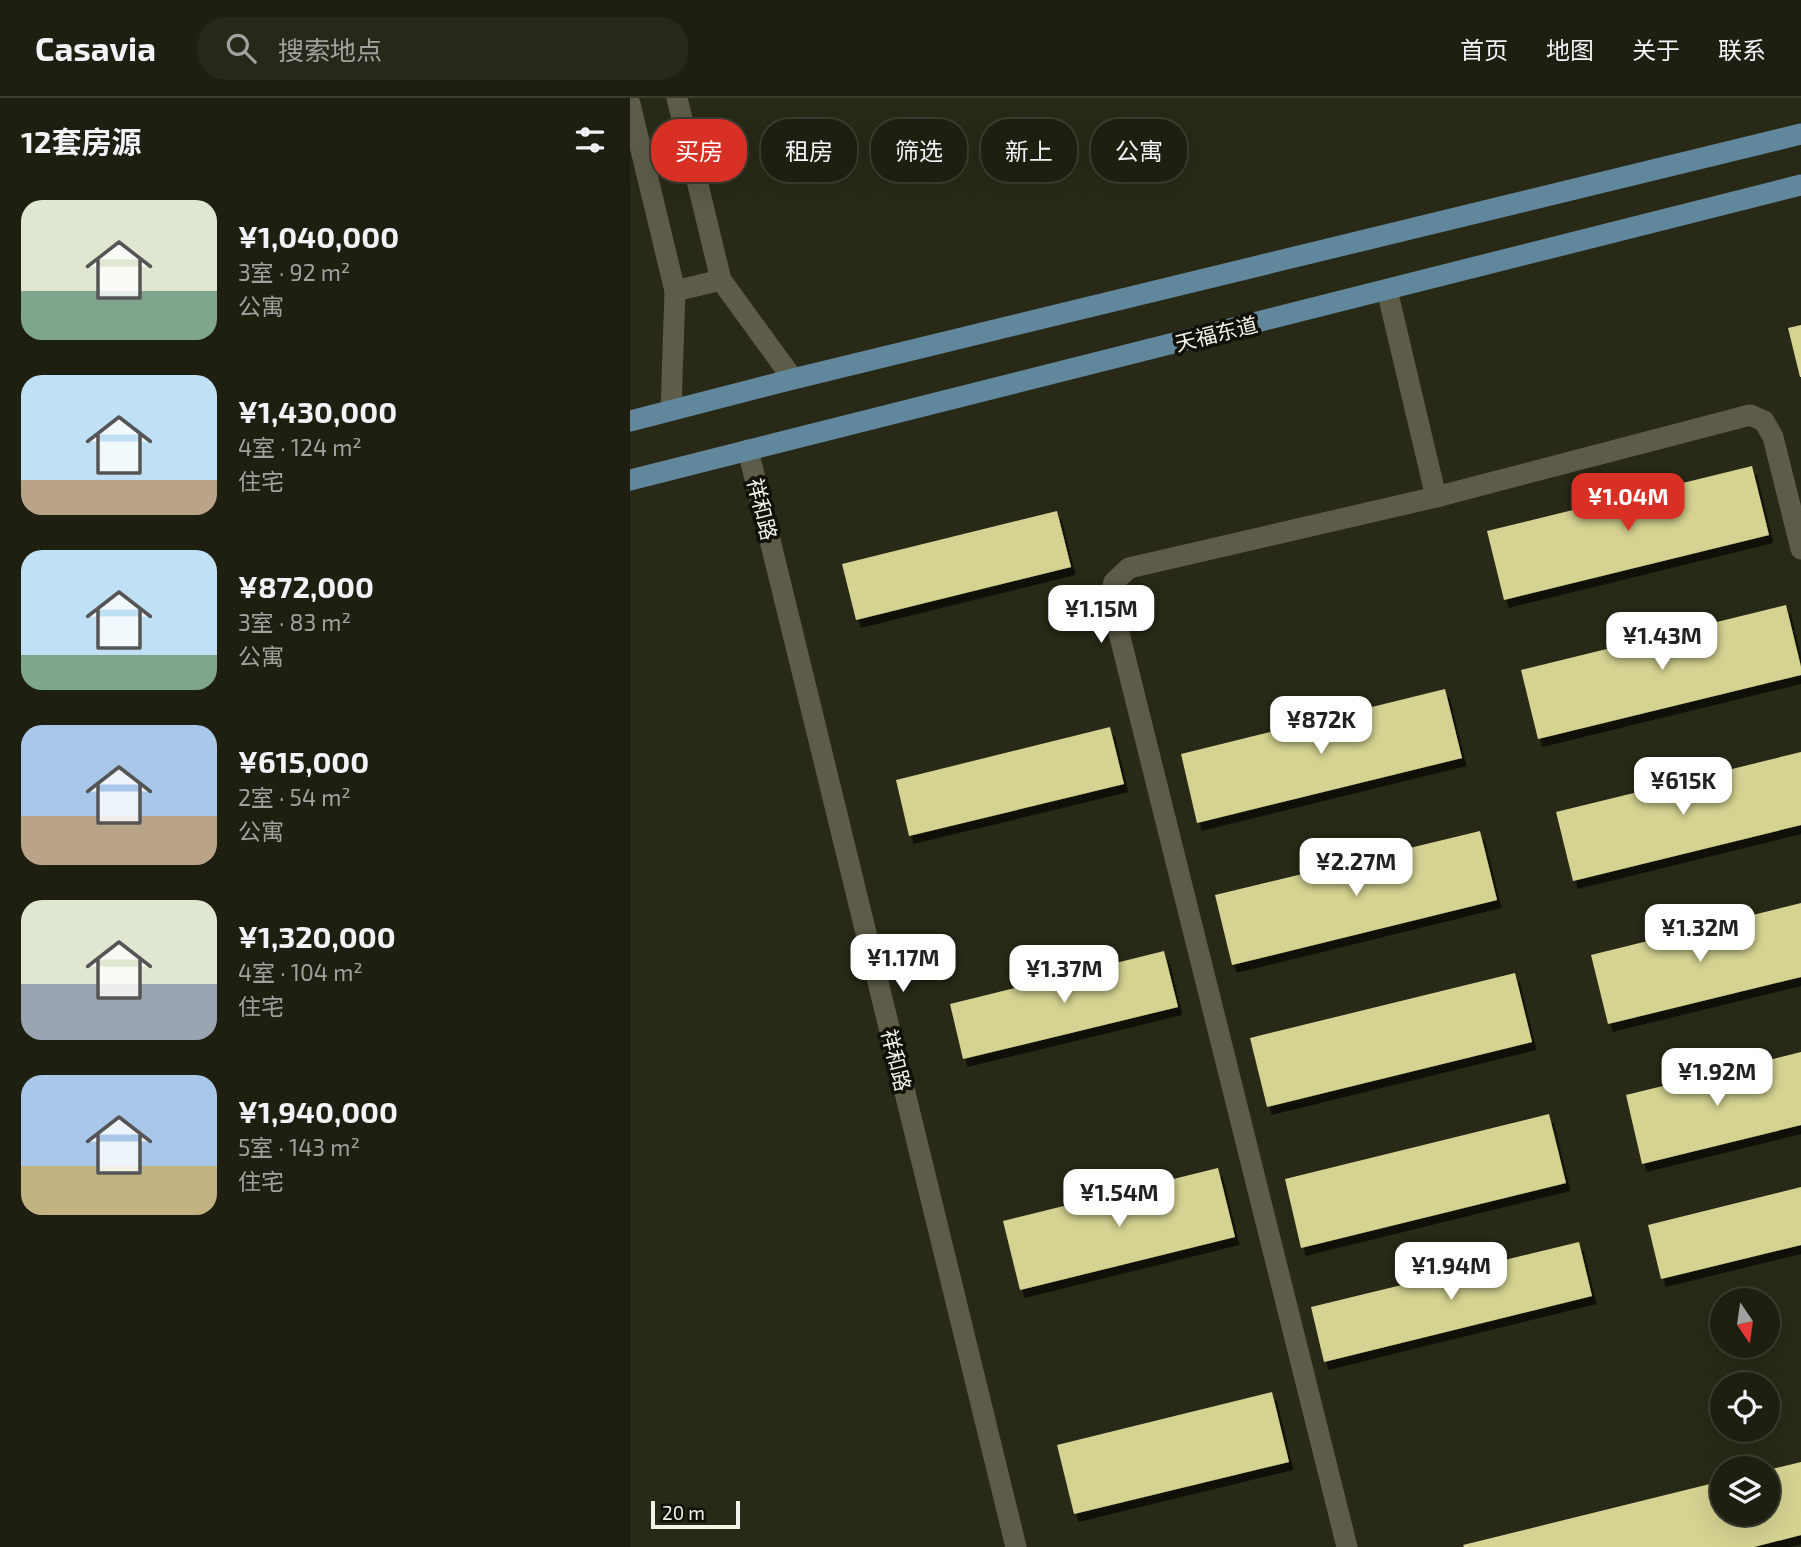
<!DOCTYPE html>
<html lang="zh">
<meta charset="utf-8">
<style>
body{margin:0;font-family:"Exo 2","Noto Sans SC",sans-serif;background:#27271a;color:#f1f3f6;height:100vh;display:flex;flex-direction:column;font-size:26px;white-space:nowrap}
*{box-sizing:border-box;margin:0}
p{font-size:23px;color:#a1a29f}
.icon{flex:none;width:38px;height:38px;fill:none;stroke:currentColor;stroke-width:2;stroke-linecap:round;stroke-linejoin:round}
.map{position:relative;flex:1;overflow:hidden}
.sheet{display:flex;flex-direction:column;background:#1f1f11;width:630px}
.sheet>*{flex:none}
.hud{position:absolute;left:21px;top:21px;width:665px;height:63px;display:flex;gap:14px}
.needle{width:46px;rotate:167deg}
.buttons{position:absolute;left:1080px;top:1190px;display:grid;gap:14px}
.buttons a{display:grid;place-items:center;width:70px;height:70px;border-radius:50%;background:#1f1f11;box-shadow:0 7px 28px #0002,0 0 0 2px #3c3d31;font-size:35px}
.scale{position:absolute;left:21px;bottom:18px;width:89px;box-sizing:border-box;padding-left:7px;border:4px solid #f3f4e8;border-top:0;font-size:19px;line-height:24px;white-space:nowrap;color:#f3f4e8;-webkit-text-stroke:5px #111109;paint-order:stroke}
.price{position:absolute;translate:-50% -60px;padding:0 16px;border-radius:14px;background:#fff;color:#222;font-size:23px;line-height:46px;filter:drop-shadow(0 2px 4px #0008)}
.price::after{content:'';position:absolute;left:50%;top:42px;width:21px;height:16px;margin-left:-10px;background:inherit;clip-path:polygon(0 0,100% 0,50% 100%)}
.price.current{background:#d93025;color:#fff}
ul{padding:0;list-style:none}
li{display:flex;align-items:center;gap:21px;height:175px;padding:0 21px}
li span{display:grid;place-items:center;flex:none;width:196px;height:140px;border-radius:21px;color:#555}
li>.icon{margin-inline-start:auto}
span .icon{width:84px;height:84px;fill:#fffc;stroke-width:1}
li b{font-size:30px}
h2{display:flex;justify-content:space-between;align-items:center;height:84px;padding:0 21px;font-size:30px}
.pill{padding:0 24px;border-radius:28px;background:#1f1f11;box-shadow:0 7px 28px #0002,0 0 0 2px #3c3d31;font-size:24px;line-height:63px}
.pill.current{background:#d93025;color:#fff}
header{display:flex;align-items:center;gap:42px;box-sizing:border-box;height:98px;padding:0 35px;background:#1f1f11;border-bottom:2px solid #3c3d31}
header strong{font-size:33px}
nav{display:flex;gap:38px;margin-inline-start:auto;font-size:24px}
.search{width:490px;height:63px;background:#27271a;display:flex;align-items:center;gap:18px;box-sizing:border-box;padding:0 24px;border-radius:28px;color:#a1a29f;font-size:26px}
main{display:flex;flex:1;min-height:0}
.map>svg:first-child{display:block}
.building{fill:#d4d391;filter:url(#shadow)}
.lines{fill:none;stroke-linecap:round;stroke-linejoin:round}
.minor{stroke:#5c5c48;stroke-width:21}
.major{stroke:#61879c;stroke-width:21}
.labels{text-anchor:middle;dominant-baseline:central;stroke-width:7;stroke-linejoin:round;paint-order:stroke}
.street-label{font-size:21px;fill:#f3f4e8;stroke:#111109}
</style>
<header>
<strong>Casavia</strong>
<div class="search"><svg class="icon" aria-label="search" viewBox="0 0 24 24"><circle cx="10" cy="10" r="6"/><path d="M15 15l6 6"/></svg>搜索地点</div>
<nav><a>首页</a><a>地图</a><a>关于</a><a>联系</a></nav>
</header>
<main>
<section class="sheet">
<h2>12套房源<svg class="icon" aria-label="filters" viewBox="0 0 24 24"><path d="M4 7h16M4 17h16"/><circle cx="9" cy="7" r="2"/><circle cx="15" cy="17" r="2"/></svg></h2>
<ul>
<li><span style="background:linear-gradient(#dfe7d0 65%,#7fa58c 0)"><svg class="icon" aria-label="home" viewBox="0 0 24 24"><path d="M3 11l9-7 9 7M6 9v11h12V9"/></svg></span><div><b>¥1,040,000</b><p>3室 · 92 m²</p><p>公寓</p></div></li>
<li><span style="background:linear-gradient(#bfe0f5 75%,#b9a48a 0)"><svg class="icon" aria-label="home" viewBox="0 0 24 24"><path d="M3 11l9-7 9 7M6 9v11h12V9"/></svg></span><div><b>¥1,430,000</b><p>4室 · 124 m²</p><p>住宅</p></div></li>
<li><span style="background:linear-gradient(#bfe0f5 75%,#7fa58c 0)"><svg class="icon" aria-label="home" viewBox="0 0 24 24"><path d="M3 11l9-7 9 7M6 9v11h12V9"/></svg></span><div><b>¥872,000</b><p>3室 · 83 m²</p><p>公寓</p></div></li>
<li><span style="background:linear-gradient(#a9c7e8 65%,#b9a48a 0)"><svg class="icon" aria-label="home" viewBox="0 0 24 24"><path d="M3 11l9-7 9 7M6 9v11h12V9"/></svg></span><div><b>¥615,000</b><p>2室 · 54 m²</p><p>公寓</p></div></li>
<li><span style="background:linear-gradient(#dfe7d0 60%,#9aa5b1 0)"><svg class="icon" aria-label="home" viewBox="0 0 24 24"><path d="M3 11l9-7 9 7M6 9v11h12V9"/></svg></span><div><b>¥1,320,000</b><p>4室 · 104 m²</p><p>住宅</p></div></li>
<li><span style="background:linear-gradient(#a9c7e8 65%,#c2b280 0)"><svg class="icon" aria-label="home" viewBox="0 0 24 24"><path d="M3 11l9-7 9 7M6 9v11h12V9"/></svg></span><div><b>¥1,940,000</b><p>5室 · 143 m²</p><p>住宅</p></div></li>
</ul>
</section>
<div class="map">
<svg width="1171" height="1449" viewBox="0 0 1171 1449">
<defs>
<filter id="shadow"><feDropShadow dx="4.5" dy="8" stdDeviation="0" flood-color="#0009"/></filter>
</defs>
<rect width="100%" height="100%" fill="#292917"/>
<g class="building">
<path d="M 1171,227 L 1171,279 L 1170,279 L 1158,230 Z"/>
<path d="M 1122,368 L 1139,437 L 874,502 L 857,433 Z"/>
<path d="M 427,413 L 441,469 L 226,522 L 212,466 Z"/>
<path d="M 1156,507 L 1171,569 L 1171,577 L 908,641 L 891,572 Z"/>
<path d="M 815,591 L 832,660 L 567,725 L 551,656 Z"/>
<path d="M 480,629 L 494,686 L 279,738 L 266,682 Z"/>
<path d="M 1171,654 L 1171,727 L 943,783 L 926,714 Z"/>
<path d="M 850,733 L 867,802 L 602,867 L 585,797 Z"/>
<path d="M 1171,805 L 1171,879 L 978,926 L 961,857 Z"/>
<path d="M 534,853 L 548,909 L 333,961 L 320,906 Z"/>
<path d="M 885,875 L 902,944 L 637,1009 L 620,940 Z"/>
<path d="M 1171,954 L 1171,1027 L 1012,1066 L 996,997 Z"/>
<path d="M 919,1016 L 936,1085 L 671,1150 L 655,1081 Z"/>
<path d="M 588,1070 L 605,1139 L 390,1192 L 373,1123 Z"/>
<path d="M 1171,1089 L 1171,1147 L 1031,1181 L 1018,1127 Z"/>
<path d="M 949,1144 L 962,1198 L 694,1264 L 681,1209 Z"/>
<path d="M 642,1294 L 659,1364 L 444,1416 L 427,1347 Z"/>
<path d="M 1171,1364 L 1171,1437 L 1124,1449 L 834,1449 L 833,1447 L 1092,1383 L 1092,1416 L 1138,1416 L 1138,1372 Z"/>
</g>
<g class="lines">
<g class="minor">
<path d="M 47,0 L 91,182 L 163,281"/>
<path d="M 0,6 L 45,193 L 41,312"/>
<path d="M 757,192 L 806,399"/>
<path d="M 45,193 L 91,182"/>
<path d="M 118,352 L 386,1449"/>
<path d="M 717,1449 L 480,499 L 484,484 L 499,470 L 806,399 L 1120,317 L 1134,323 L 1143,339 L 1171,451"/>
</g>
<g class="major">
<path d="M 0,323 L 163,281 L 1171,36"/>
<path d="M 0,382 L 1171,87"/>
</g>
</g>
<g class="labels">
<g class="street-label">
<text transform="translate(586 235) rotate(-14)">天福东道</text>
<text transform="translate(133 411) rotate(76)">祥和路</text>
<text transform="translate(267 962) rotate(76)">祥和路</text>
</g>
</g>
</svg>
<div class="buttons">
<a><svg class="needle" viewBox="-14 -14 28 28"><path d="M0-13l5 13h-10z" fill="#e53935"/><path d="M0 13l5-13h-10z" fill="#a1a29f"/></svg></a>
<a><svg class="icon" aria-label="locate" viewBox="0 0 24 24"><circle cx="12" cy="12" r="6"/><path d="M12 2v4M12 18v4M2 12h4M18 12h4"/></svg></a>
<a><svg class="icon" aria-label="layers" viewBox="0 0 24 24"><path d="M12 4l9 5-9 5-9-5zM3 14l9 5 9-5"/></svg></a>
</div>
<div class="scale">20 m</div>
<b class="price current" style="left:998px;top:435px">¥1.04M</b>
<b class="price" style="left:471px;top:547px">¥1.15M</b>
<b class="price" style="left:1032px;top:574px">¥1.43M</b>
<b class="price" style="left:691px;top:658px">¥872K</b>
<b class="price" style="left:1053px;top:719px">¥615K</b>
<b class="price" style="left:726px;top:800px">¥2.27M</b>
<b class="price" style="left:1070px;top:866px">¥1.32M</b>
<b class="price" style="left:273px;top:896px">¥1.17M</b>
<b class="price" style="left:434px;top:907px">¥1.37M</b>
<b class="price" style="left:1087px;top:1010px">¥1.92M</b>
<b class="price" style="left:489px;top:1131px">¥1.54M</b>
<b class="price" style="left:821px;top:1204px">¥1.94M</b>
<div class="hud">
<a class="pill current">买房</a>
<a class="pill">租房</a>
<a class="pill">筛选</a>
<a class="pill">新上</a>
<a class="pill">公寓</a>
</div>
</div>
</main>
